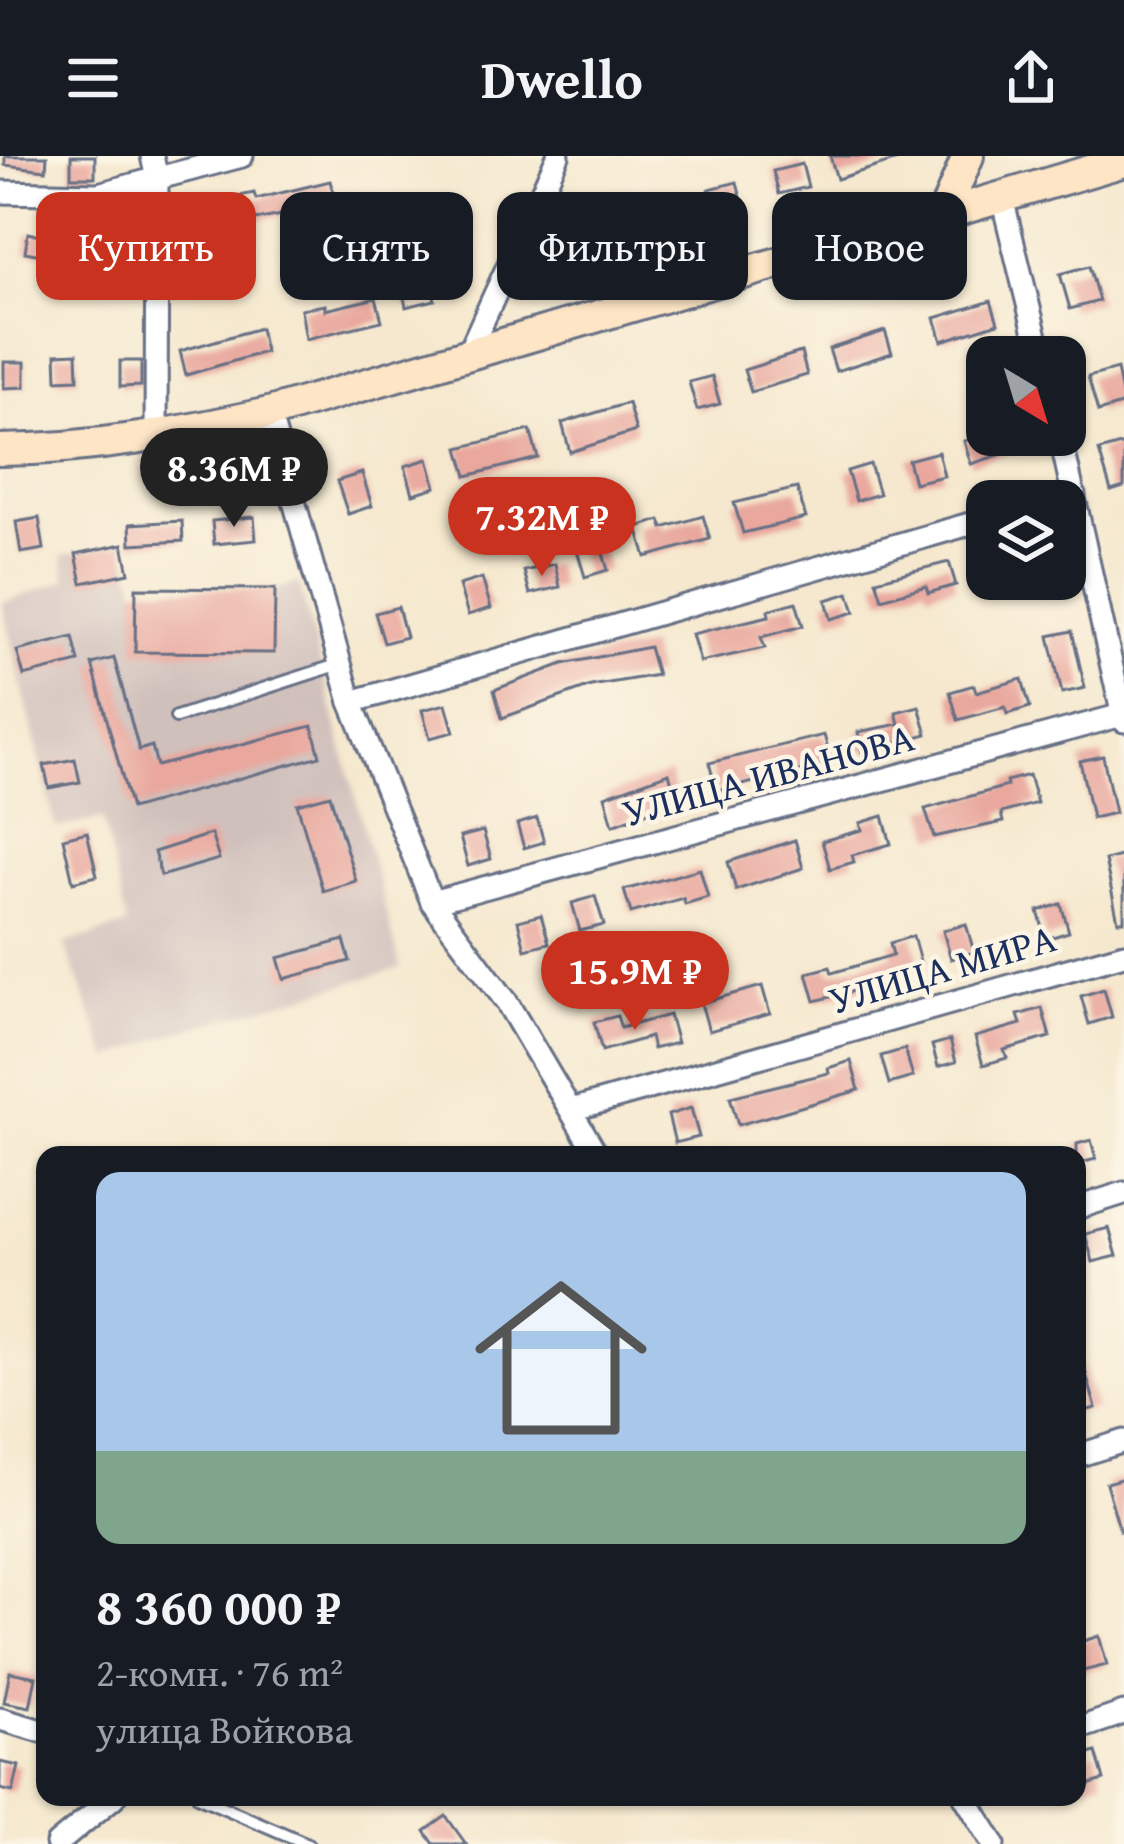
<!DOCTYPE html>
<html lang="ru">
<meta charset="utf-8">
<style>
body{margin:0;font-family:"Gentium Book Plus",serif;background:#20242c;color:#f1f3f6;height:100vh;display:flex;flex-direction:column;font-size:45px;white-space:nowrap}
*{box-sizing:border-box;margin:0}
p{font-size:39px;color:#9ea1a6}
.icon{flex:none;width:66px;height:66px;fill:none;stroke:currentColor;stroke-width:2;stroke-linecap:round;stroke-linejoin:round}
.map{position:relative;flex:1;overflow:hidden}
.drawer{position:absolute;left:36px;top:990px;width:1050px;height:660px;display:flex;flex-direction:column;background:#171b24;border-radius:24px;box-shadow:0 3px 9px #0004}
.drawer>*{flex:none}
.top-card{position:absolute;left:36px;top:36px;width:1053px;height:108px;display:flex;gap:24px}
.needle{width:78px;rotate:142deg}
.buttons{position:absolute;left:966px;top:180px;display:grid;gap:24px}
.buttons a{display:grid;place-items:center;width:120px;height:120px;border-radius:24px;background:#171b24;box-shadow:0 3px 9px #0004;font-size:60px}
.price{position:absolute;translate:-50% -102px;padding:0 27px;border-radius:42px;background:#c8321e;color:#fff;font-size:39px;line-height:78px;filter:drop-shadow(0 3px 6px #0008)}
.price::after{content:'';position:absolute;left:50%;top:72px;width:36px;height:27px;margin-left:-18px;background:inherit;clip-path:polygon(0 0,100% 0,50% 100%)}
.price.selected{background:#222;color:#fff}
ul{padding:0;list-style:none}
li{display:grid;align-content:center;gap:24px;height:636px;padding:0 60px}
li span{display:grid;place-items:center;height:372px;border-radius:24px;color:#555}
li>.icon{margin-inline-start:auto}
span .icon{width:216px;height:216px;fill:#fffc;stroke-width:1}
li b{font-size:51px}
.pill{padding:0 42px;border-radius:24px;background:#171b24;box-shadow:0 3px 9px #0004;font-size:42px;line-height:108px}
.pill.selected{background:#c8321e;color:#fff}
header{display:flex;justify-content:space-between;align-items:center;height:156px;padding:0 60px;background:#171b24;font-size:54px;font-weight:700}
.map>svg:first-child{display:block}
.industrial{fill:#d0c0bc}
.building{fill:#e9a79e}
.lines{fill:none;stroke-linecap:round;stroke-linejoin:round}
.lane-casing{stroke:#677085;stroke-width:16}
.street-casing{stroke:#677085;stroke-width:27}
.secondary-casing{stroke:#677085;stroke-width:36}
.lane{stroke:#fff;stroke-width:10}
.street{stroke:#fff;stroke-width:21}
.secondary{stroke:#fde5c5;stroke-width:30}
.labels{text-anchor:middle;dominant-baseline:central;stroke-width:9;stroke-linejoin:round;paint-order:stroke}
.street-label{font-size:39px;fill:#1b2f5e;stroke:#fcf5e5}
</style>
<header><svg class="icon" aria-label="menu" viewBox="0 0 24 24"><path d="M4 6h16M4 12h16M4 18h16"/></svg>Dwello<svg class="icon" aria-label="share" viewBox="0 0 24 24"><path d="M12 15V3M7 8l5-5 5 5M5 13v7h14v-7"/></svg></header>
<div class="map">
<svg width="1124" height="1688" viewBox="0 0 1124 1688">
<rect width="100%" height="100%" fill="#fcf5e5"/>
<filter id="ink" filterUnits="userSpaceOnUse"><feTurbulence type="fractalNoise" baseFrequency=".00833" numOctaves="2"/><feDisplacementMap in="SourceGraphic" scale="24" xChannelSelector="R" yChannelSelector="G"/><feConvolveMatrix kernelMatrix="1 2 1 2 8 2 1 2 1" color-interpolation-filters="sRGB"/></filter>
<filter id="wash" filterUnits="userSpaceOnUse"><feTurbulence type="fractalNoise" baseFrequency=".004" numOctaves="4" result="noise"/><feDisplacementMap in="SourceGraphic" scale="48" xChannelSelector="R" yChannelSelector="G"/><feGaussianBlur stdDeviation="2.7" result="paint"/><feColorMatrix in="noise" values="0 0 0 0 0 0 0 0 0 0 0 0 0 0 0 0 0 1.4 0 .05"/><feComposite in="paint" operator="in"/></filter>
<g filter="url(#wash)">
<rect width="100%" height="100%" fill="#f5e8ce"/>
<path class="industrial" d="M 123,388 L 136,432 L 275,433 L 299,427 L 401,812 L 175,877 L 109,903 L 64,788 L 127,769 L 103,663 L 56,672 L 2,447 L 66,424 L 63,399 Z"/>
<g id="blocks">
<g class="building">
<path d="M 5,0 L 47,0 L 46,14 L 5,9 Z"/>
<rect x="71" y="0" width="24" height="21"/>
<path d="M 830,0 L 901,0 L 901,3 L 837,23 Z"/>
<path d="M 802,8 L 808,31 L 779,38 L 773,15 Z"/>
<path d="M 330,25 L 337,49 L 183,77 L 177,53 L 254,37 L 256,43 Z"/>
<path d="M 737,26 L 743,50 L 715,57 L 709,33 Z"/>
<path d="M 386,44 L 393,69 L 372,75 L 366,50 Z"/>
<path d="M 681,47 L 687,71 L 659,78 L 653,54 Z"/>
<path d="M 608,57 L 613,80 L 585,87 L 579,63 Z"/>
<path d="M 142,61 L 142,83 L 122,85 L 119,64 Z"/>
<path d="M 28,77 L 43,80 L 41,99 L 25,96 Z"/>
<path d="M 1089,110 L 1099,145 L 1070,153 L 1060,118 Z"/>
<path d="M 429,120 L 435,144 L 406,151 L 401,127 Z"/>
<path d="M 376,142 L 382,165 L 306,183 L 301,153 L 325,149 L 325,154 Z"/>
<path d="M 991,145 L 998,167 L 942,185 L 935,162 Z"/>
<path d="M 260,172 L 265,196 L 186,219 L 180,195 Z"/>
<path d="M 885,175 L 892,197 L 836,215 L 829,193 Z"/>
<path d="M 801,196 L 807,219 L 751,236 L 744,214 Z"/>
<path d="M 77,197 L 78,223 L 57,224 L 56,198 Z"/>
<path d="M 120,205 L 141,205 L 141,230 L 120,231 Z"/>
<path d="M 4,206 L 25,206 L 25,231 L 4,232 Z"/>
<path d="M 1117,213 L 1124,248 L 1098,256 L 1088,221 Z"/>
<path d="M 712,220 L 720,248 L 697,254 L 689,226 Z"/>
<path d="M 628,247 L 636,275 L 570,296 L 562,267 Z"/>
<path d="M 530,274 L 538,302 L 467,320 L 459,292 Z"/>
<path d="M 987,279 L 1023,279 L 1027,290 L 971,308 L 964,285 Z"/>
<path d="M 1124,288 L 1124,331 L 1111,335 L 1099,295 Z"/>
<path d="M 938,296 L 944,320 L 914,327 L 908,304 Z"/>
<path d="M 428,303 L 436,331 L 413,338 L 405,310 Z"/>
<path d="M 870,308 L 879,338 L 856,345 L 847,315 Z"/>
<path d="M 362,317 L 372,350 L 348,358 L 337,325 Z"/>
<path d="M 797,332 L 806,362 L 743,377 L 734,347 Z"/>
<path d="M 703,360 L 710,383 L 646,401 L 637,371 L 660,364 L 663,372 Z"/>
<path d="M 254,361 L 256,384 L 214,388 L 212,365 Z"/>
<path d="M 39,362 L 44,393 L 21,397 L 16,366 Z"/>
<path d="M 182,365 L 183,385 L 131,388 L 130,368 Z"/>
<path d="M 599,384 L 608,414 L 585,421 L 576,391 Z"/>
<path d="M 123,388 L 129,417 L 82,427 L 76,398 Z"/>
<path d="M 949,406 L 956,429 L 928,437 L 926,430 L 882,443 L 876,424 Z"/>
<path d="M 555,408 L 560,431 L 530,438 L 524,415 Z"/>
<path d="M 482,422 L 491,452 L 468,459 L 459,429 Z"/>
<path d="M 136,432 L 275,433 L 274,497 L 135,496 Z"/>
<path d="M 849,437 L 855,456 L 831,463 L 826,444 Z"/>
<path d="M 796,446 L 803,470 L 761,481 L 765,492 L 700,506 L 692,478 L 769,460 L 768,454 Z"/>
<path d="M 398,451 L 406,481 L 384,487 L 375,457 Z"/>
<path d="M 1072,475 L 1085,532 L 1062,537 L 1049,480 Z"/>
<path d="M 73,481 L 79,506 L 24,520 L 17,495 Z"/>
<path d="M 649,491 L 657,519 L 591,530 L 502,562 L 494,534 L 563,508 Z"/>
<path d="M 114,502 L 139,594 L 152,590 L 157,610 L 312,570 L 320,600 L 131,653 L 92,508 Z"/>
<path d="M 1022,523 L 1030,551 L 1007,558 L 1005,551 L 958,564 L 950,536 L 974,529 L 976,536 Z"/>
<path d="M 446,548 L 454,576 L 430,582 L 422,554 Z"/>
<path d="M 919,550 L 927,578 L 862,596 L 858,576 L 899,568 L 896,556 Z"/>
<path d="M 824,579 L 832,607 L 717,635 L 709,607 Z"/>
<path d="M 1103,600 L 1115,657 L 1092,662 L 1080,605 Z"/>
<path d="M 75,603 L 80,626 L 49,632 L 44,609 Z"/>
<path d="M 669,617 L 677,645 L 613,669 L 605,640 Z"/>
<path d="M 1029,619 L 1037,647 L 1001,657 L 1003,666 L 934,681 L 925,653 L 1007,630 L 1006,625 Z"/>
<path d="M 330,639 L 356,725 L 323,735 L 297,648 Z"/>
<path d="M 883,660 L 891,688 L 852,699 L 854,706 L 830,713 L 822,685 L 862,674 L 860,667 Z"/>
<path d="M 537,662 L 544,686 L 524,692 L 517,668 Z"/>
<path d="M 483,675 L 491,703 L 468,710 L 460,681 Z"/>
<path d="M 87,676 L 97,720 L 73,726 L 63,682 Z"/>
<path d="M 211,678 L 219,703 L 161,720 L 154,696 Z"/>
<path d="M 795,684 L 803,712 L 736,734 L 728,706 Z"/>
<path d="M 1124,699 L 1124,765 L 1118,765 L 1105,704 Z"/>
<path d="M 700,713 L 708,741 L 685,748 L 683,742 L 631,757 L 624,734 Z"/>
<path d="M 595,740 L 604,769 L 580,775 L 572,747 Z"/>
<path d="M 1061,748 L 1069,776 L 1046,783 L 1038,755 Z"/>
<path d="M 541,759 L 549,787 L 525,793 L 518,765 Z"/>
<path d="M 966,768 L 974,796 L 951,803 L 943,775 Z"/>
<path d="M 913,780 L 921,809 L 879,821 L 881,828 L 815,845 L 807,817 L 830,811 L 832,817 L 893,799 L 890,787 Z"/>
<path d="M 344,784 L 350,805 L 284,823 L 278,802 Z"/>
<path d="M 762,830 L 770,858 L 709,875 L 701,847 Z"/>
<path d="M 1104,833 L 1112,861 L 1089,868 L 1081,840 Z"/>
<path d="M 1042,852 L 1050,881 L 1004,894 L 1007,902 L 983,909 L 975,881 L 1021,868 L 1018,859 Z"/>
<path d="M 669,859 L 677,887 L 653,893 L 650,881 L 602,895 L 594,866 L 617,860 L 621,872 Z"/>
<path d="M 950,884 L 956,906 L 938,911 L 932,889 Z"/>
<path d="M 905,893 L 913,921 L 889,928 L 881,900 Z"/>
<path d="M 851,905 L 859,934 L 738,969 L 730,941 L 829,917 L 828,912 Z"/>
<path d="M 691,952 L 699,981 L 675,987 L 668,959 Z"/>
<path d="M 1091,984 L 1096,1003 L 1077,1008 L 1077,988 Z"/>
<path d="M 1109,1072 L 1117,1100 L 1093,1106 L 1085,1078 Z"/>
<path d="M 1081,1201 L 1096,1252 L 1077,1257 L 1077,1202 Z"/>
<path d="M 1124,1322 L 1124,1375 L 1120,1375 L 1106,1327 Z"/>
<path d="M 1099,1480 L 1107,1509 L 1083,1515 L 1077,1487 Z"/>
<path d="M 10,1516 L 36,1521 L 30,1551 L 4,1546 Z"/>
<path d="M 1096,1596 L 1104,1624 L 1081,1631 L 1077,1602 Z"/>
<path d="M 0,1606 L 19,1610 L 13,1636 L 0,1633 Z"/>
<path d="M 446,1660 L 466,1688 L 434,1688 L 425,1675 Z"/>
</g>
</g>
</g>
<g filter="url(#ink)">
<use href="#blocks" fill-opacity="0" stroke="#677085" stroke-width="3"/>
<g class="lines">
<defs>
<g id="lane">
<path d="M 176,561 L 340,508"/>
<path d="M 199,1641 L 308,1688"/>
</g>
<g id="street">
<path d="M 152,0 L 157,23 L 156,282"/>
<path d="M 0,36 L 98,38 L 242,0"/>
<path d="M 1002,42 L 1041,201"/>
<path d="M 467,200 L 558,0"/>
<path d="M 269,257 L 351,546 L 432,746 L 506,845 L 597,999"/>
<path d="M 1060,279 L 1124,565"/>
<path d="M 1049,345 L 1074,338"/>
<path d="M 351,546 L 987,363"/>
<path d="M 432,746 L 1122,559"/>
<path d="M 571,954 L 1124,798"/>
<path d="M 1077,1052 L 1124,1037"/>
<path d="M 1077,1300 L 1124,1285"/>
<path d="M 0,1563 L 45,1576"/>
<path d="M 1077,1573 L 1124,1557"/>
<path d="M 965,1641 L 994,1688"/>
<path d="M 57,1688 L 114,1641"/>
</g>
<g id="secondary">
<path d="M 945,55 L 968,0"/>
<path d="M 0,294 C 93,293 179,277 269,257 L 1124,5"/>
</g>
</defs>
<use href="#lane" class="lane-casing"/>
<use href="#street" class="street-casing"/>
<use href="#secondary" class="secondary-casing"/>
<use href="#lane" class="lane"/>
<use href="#street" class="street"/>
<use href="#secondary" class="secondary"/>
</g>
</g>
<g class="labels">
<g class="street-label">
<text transform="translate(768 618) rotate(-15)">УЛИЦА ИВАНОВА</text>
<text transform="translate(942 812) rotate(-16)">УЛИЦА МИРА</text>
</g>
</g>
</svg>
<div class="buttons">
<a><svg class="needle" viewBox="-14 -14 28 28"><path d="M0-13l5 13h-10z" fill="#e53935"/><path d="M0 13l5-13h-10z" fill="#9ea1a6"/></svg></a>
<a><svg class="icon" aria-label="layers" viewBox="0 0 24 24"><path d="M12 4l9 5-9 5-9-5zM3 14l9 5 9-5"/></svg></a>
</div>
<b class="price selected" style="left:234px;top:374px">8.36M ₽</b>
<b class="price" style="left:542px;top:423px">7.32M ₽</b>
<b class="price" style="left:635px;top:877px">15.9M ₽</b>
<div class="top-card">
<a class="pill selected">Купить</a>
<a class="pill">Снять</a>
<a class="pill">Фильтры</a>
<a class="pill">Новое</a>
</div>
<section class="drawer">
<ul>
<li><span style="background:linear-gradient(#a9c7e8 75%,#7fa58c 0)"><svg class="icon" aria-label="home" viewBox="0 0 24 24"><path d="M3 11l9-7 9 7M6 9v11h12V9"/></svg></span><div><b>8 360 000 ₽</b><p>2-комн. · 76 m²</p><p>улица Войкова</p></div></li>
</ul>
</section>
</div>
